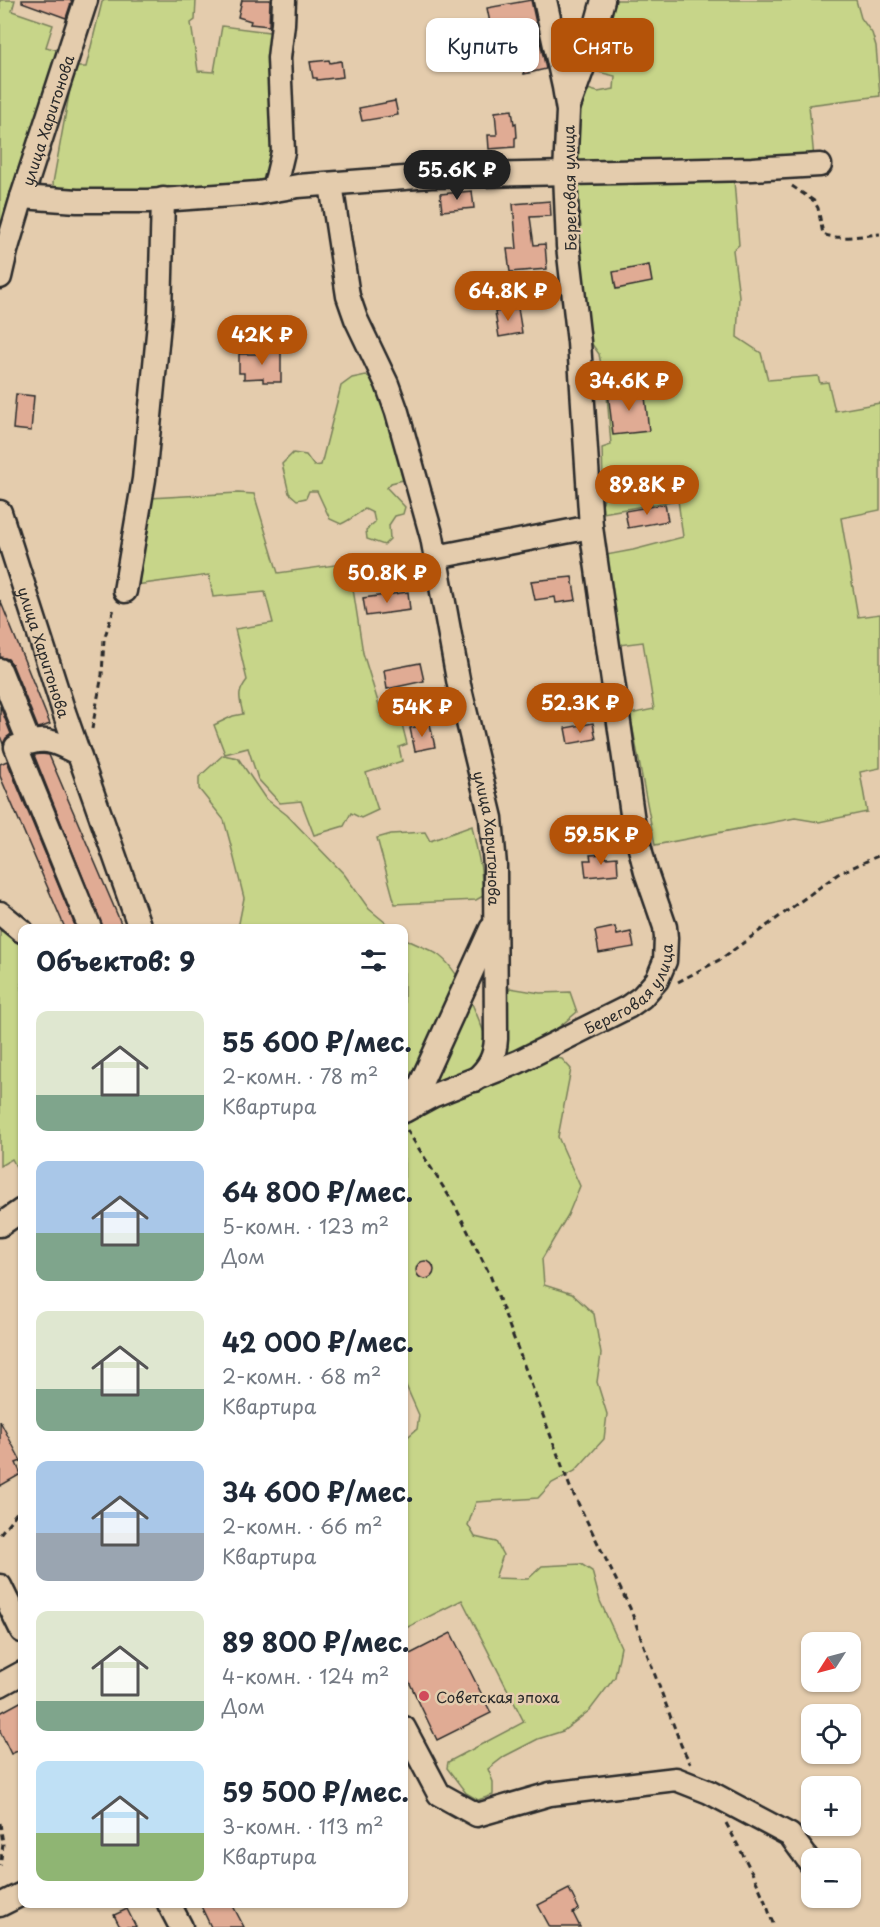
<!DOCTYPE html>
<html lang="ru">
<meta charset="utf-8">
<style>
body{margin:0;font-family:"Playpen Sans",sans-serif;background:#f2f2f3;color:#1f2937;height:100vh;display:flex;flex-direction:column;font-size:22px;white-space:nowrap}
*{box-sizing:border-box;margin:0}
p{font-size:20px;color:#747a83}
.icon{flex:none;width:33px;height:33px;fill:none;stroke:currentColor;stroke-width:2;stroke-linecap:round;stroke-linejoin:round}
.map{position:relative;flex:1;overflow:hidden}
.panel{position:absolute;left:18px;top:924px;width:390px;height:984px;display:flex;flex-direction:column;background:#fff;border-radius:12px;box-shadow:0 2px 4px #0004}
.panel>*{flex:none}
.hud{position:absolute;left:426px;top:18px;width:363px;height:54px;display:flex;gap:12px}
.needle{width:39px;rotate:234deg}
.fabs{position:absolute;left:801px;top:1632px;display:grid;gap:12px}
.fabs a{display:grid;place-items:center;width:60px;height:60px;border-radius:12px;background:#fff;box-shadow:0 2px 4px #0004;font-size:30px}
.price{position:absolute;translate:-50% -51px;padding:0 14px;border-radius:21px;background:#b45309;color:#fff;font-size:20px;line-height:39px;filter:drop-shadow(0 2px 3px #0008)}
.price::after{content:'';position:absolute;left:50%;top:36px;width:18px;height:14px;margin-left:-9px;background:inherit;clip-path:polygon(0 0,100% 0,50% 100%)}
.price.selected{background:#222;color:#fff}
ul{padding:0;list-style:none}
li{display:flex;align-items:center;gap:18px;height:150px;padding:0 18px}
li span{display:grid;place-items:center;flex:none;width:168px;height:120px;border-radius:12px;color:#555}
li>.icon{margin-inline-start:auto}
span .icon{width:72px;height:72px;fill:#fffc;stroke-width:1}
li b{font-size:26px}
h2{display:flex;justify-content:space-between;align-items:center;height:72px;padding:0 18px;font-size:26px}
.pill{padding:0 21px;border-radius:12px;background:#fff;box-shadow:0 2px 4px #0004;font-size:21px;line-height:54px}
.pill.selected{background:#b45309;color:#fff}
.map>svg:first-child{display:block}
.green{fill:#c7d589;stroke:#79805a;stroke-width:1.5}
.building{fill:#e0ab94;stroke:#2b2b2b;stroke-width:1.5}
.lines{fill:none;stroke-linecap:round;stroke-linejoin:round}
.minor-casing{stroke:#2b2b2b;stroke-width:27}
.path{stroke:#2b2b2b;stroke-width:3;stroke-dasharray:6 4.5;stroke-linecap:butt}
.minor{stroke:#e4ccad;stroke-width:22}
.poi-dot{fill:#d1495b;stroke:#e4ccad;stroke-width:2}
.labels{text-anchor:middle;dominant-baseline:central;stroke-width:5;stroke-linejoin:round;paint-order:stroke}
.street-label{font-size:15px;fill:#2b2b2b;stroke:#e4ccad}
.poi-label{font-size:15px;fill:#2b2b2b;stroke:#e4ccad;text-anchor:start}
</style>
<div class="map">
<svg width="880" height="1927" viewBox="0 0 880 1927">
<rect width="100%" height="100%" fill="#e4ccad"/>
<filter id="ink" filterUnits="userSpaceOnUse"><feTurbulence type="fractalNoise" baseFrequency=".0167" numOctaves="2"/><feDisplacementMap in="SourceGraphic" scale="12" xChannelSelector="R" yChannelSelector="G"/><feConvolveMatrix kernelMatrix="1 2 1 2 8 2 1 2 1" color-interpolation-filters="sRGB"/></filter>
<g filter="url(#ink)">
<g class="green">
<path d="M 0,0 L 15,0 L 12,11 L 53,25 L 46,47 L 58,50 L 0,247 Z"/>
<path d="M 105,0 L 196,0 L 195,20 L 191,23 L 198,71 L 214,72 L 222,26 L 277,33 L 278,135 L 269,182 L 161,194 L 54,189 L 53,183 L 74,67 L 86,67 L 102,2 Z"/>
<path d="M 612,0 L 856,0 L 861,18 L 872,33 L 876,46 L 880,96 L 809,105 L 814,159 L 578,162 L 575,154 L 579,93 L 584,88 L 598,92 L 614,89 L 615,76 L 590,70 Z"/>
<path d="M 694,178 L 701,182 L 734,180 L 739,245 L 733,250 L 739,296 L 737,337 L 761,353 L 768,380 L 818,376 L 820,383 L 828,382 L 835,411 L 880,403 L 880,510 L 841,518 L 858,617 L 880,614 L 880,768 L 860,772 L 867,812 L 819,822 L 795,818 L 655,845 L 630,714 L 654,709 L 643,642 L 619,645 L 606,555 L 633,550 L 683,537 L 678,500 L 602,513 L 602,504 L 606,495 L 603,481 L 602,448 L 611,445 L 607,395 L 599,354 L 589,340 L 577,230 L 581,226 L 579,215 L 576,214 L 577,181 Z"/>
<path d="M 366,375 L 374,381 L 382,397 L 406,473 L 403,480 L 391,483 L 387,488 L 405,507 L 403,514 L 395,516 L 389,525 L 390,539 L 384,545 L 367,539 L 366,530 L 375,522 L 373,513 L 365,509 C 356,514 351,520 341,524 L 330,519 L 317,491 L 309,491 L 306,498 L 297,500 L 289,493 L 282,464 L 293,453 L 306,455 L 314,466 L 321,465 L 341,386 L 352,378 Z"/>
<path d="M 238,493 L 254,494 L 278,573 L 349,563 L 363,653 L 382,715 L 383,719 L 400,716 L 407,744 L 399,747 L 402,761 L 366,773 L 378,810 L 361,818 L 351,813 L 344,826 L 314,835 L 301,801 L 280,803 L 258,779 L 248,748 L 225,754 L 214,725 L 233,716 L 243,714 C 240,699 236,694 247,680 L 235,629 L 273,623 L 265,592 L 213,597 L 209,575 L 135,585 L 150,498 Z"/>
<path d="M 223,755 L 238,758 L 265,798 L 287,815 L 344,874 L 369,909 L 392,928 L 238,928 L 244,898 L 230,842 L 224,820 L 199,789 L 199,777 Z"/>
<path d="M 472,826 L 481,869 L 483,896 L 476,900 L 395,904 L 377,838 L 391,834 L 425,832 L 430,841 Z"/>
<path d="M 0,929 L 1,931 L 16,932 L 22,937 L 22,1178 L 12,1159 L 0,1166 Z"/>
<path d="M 404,938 C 414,944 427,948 437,954 C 461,970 478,1017 488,1043 L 495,1013 L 510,988 L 540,993 L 570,992 L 577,1012 L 552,1033 L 543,1056 L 562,1059 L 571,1069 L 558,1137 L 580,1186 L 568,1215 L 542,1259 L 544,1285 L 572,1294 L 594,1314 L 601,1354 L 597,1382 L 607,1414 L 604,1439 L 575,1471 L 552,1483 L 538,1498 L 476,1502 L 468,1525 L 475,1537 L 496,1542 L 503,1555 L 495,1578 L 528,1579 L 542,1566 L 581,1564 L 592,1571 L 600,1601 L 621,1647 L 615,1677 L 590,1710 L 563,1731 L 538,1739 L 505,1756 L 488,1769 L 493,1782 L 493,1795 L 478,1800 L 466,1793 L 447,1768 L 448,1762 L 524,1722 L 462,1600 L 404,1629 L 404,1440 L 417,1429 L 419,1415 L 404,1381 Z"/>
</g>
<g class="building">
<path d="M 22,0 L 72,0 L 66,18 L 22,2 Z"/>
<path d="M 242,0 L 270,0 L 269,26 L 250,24 L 251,21 L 238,17 Z"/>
<path d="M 531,0 L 546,69 L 524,74 L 522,66 L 514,68 L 504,21 L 490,23 L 487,8 Z"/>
<path d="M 329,60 L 330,63 L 341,61 L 343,77 L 317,80 L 317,78 L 313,78 L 310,62 Z"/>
<path d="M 395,101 L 398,115 L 362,121 L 359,108 Z"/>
<path d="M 512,110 L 514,124 L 516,123 L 517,137 L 515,138 L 515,147 L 489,149 L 488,135 L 497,135 L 495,112 Z"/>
<path d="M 472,191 L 474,208 L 442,211 L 440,194 Z"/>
<path d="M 550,201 L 551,216 L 530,217 L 534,245 L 545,244 L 547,269 L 510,272 L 507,249 L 517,249 L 513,204 Z"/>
<path d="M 649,265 L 652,282 L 616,289 L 613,272 Z"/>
<path d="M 518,308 L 522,333 L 499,337 L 495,312 Z"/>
<path d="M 261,349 L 281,349 L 281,382 L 263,382 L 263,378 L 244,379 L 244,373 L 239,373 L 239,354 L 261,354 Z"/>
<path d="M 644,388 L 649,431 L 613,435 L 608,392 Z"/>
<path d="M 16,394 L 34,396 L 31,431 L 13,429 Z"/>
<path d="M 665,504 L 668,521 L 628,528 L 625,511 Z"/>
<path d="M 572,577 L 576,600 L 556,603 L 555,597 L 535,600 L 531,581 Z"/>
<path d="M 408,592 L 410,610 L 366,616 L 363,598 Z"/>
<path d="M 0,600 L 50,724 L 42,727 L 38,728 L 12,664 L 8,659 L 0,657 Z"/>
<path d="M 420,663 L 424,681 L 387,689 L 384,670 Z"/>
<path d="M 0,706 L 11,734 L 6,738 L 3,744 L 0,736 Z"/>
<path d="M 593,723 L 596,739 L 568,744 L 565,728 Z"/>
<path d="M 430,724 L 435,747 L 415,751 L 410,728 Z"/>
<path d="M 42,754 L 49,755 L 123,928 L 103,928 L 34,755 Z"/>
<path d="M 7,761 L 76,928 L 65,928 L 0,776 L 0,764 Z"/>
<path d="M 605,854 L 606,858 L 617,857 L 618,874 L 586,877 L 584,860 L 591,860 L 590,855 Z"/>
<path d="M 615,927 L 617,935 L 631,932 L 634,947 L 599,953 L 595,931 Z"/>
<circle cx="425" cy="1270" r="9"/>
<path d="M 0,1421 L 21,1461 L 16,1463 L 21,1474 L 0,1486 Z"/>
<path d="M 451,1633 L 491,1713 L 437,1740 L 404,1671 L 404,1657 Z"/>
<path d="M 22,1701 L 22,1749 L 11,1754 L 0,1731 L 0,1713 Z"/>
<path d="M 569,1889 L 579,1909 L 573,1913 L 580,1927 L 550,1927 L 538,1905 Z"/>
<path d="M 200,1904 L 232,1904 L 244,1927 L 211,1927 Z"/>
<path d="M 127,1909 L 136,1927 L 120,1927 L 114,1915 Z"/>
</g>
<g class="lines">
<defs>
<g id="minor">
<path d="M 569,106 L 589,51 L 603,0"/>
<path id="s1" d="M 331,184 L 348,296 L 356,319 L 387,384 L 397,412 L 432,537 L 459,685 L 491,818 L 495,866 L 496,1039 C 495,1057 489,1068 475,1080"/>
<path d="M 274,190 L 283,152 L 279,58 L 283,24 L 284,0"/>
<path d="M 22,197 L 77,201 L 148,201 L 258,193 L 298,186 L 431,176 L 752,169 L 820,165"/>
<path id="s2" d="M 0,277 L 6,251 L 22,197 L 86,0"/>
<path id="s3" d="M 0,512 L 64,712 L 140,928"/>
<path d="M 436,557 L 591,527"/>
<path d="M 125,591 L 144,479 L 160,313 L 163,199"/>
<path d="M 0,670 L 29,742"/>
<path d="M 79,754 C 52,740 45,736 16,747 L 90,928"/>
<path d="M 0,913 L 22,931"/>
<path d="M 405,1110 L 416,1094 L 491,929"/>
<path id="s4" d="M 404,1111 L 432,1096 L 518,1062 L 628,1007 L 642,997 L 657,980 L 665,961 L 666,938 L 665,927 L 646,872 L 633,821 L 591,527 L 579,342 L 568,246 L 565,173 L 568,111 L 564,87 L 545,0"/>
<path d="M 0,1225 L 22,1210"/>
<path d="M 0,1586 L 22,1631"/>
<path d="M 0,1685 L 22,1673"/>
<path d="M 404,1728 L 439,1794 L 477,1815 L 550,1794 L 676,1779 L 709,1792 L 790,1835 L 812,1865"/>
<path d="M 169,1904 L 181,1927"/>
<path d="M 0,1905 L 22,1894"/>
</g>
</defs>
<use href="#minor" class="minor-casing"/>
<g class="path">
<path d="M 792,186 L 814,201 L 818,208 L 823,234 C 838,241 864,235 880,234"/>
<path d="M 92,729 L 102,675 L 104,639 L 115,606"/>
<path d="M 678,982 L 721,959 L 838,874 L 880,855"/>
<path d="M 407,1130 L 454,1204 L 490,1275 L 570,1487 L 630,1608 L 681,1745 L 690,1763"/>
<path d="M 0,1534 L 22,1506"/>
<path d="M 0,1823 L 3,1844 L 0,1866"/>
<path d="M 726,1823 C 744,1857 763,1890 774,1927"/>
</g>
<use href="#minor" class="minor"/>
</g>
</g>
<circle class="poi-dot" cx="424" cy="1696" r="6"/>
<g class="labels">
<g class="street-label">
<text stroke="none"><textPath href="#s2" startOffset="164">улица Харитонова</textPath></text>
<text transform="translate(569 188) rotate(-91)">Береговая улица</text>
<text stroke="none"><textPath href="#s3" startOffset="147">улица Харитонова</textPath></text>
<text stroke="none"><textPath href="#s1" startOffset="676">улица Харитонова</textPath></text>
<text stroke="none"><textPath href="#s4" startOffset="262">Береговая улица</textPath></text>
</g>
<g class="poi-label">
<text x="436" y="1696">Советская эпоха</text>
</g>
</g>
</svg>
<div class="fabs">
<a><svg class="needle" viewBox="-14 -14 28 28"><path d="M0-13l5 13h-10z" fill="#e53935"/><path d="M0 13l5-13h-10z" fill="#747a83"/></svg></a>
<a><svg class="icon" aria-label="locate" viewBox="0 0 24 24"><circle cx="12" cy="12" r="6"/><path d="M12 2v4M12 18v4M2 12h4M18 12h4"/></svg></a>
<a>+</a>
<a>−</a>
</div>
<b class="price selected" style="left:457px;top:201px">55.6K ₽</b>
<b class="price" style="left:508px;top:322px">64.8K ₽</b>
<b class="price" style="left:262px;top:366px">42K ₽</b>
<b class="price" style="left:629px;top:412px">34.6K ₽</b>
<b class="price" style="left:647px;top:516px">89.8K ₽</b>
<b class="price" style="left:387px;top:604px">50.8K ₽</b>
<b class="price" style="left:580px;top:734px">52.3K ₽</b>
<b class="price" style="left:422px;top:738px">54K ₽</b>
<b class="price" style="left:601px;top:866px">59.5K ₽</b>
<div class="hud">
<a class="pill">Купить</a>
<a class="pill selected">Снять</a>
</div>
<section class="panel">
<h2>Объектов: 9<svg class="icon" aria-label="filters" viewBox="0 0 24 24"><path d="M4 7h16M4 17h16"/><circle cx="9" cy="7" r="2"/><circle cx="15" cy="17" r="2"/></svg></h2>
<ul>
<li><span style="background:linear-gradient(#dfe7d0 70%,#7fa58c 0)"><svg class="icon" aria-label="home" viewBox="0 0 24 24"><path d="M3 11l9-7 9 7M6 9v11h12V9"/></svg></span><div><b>55 600 ₽/мес.</b><p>2-комн. · 78 m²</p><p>Квартира</p></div></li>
<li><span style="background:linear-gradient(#a9c7e8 60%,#7fa58c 0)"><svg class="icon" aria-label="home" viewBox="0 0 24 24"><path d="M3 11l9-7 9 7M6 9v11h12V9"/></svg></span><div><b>64 800 ₽/мес.</b><p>5-комн. · 123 m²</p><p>Дом</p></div></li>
<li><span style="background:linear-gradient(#dfe7d0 65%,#7fa58c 0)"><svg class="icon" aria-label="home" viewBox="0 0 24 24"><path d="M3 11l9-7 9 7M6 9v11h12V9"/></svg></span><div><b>42 000 ₽/мес.</b><p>2-комн. · 68 m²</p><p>Квартира</p></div></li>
<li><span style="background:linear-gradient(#a9c7e8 60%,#9aa5b1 0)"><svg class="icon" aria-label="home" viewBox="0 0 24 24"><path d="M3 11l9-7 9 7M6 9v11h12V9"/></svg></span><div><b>34 600 ₽/мес.</b><p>2-комн. · 66 m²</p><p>Квартира</p></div></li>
<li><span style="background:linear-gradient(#dfe7d0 75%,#7fa58c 0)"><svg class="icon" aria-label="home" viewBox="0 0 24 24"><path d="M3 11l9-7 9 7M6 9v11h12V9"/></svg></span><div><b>89 800 ₽/мес.</b><p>4-комн. · 124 m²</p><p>Дом</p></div></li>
<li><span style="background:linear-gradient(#bfe0f5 60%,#8fb573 0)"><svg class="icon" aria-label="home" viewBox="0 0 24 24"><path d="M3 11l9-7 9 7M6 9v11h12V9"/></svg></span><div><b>59 500 ₽/мес.</b><p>3-комн. · 113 m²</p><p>Квартира</p></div></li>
</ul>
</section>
</div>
